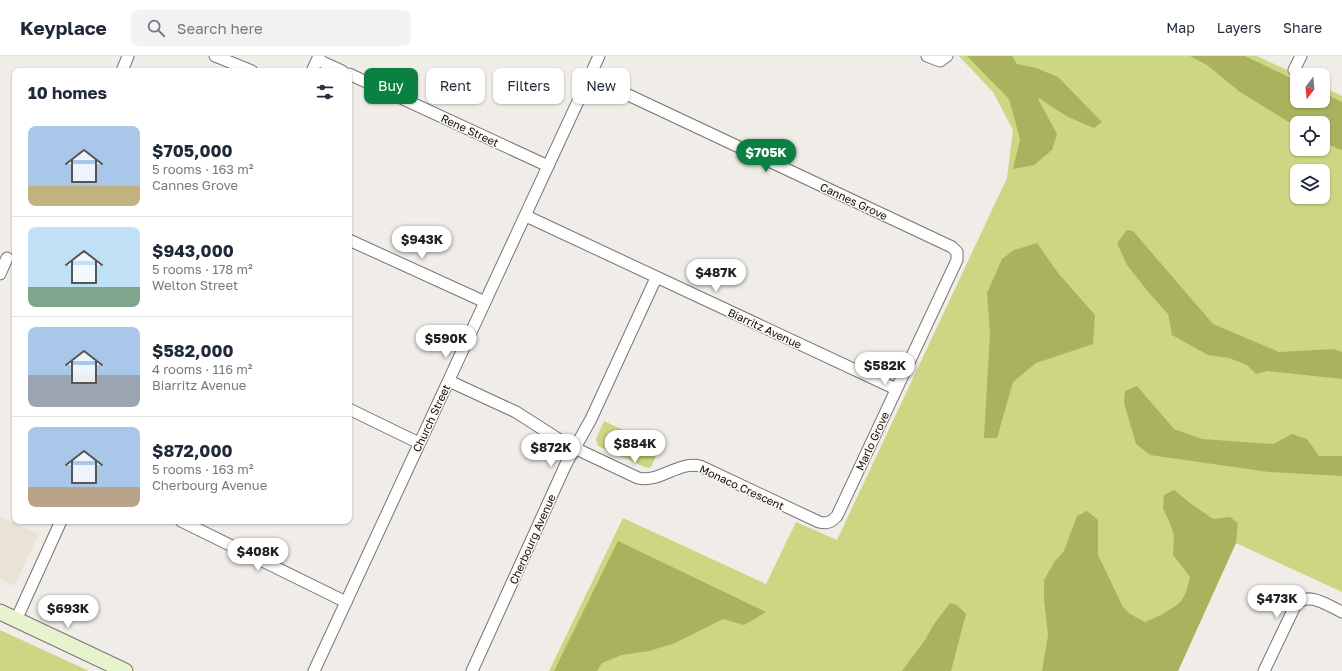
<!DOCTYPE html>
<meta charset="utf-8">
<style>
body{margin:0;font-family:"Golos Text",sans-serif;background:#f2f2f3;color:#1f2937;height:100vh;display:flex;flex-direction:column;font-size:15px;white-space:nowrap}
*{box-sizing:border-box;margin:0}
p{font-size:13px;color:#747a83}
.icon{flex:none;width:22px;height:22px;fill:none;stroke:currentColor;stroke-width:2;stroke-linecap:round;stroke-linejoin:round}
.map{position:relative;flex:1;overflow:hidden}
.details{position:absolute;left:12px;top:12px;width:340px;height:456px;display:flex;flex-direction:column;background:#fff;border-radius:8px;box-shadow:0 1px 3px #0004}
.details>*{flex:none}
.top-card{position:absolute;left:364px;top:12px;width:380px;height:36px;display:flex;gap:8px}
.needle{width:26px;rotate:196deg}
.tools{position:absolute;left:1290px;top:12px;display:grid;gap:8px}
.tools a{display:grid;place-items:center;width:40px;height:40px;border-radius:8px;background:#fff;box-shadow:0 1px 3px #0004;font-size:20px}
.price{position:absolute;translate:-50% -34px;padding:0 9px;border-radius:14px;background:#fff;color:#222;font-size:13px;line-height:26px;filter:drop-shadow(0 1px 2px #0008)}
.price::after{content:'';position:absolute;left:50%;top:24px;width:12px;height:9px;margin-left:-6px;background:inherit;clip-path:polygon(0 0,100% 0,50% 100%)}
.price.on{background:#0b8043;color:#fff}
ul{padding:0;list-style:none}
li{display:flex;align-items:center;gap:12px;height:100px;padding:0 16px}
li+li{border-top:1px solid #e0e1e3}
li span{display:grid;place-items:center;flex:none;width:112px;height:80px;border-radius:8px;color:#555}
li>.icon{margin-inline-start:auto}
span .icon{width:48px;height:48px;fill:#fffc;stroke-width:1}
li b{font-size:17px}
h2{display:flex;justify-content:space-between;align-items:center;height:48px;padding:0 16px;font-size:17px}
.tag{padding:0 14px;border-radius:8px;background:#fff;box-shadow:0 1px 3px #0004;font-size:14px;line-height:36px}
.tag.on{background:#0b8043;color:#fff}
header{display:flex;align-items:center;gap:24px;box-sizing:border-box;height:56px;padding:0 20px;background:#fff;border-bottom:1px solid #e0e1e3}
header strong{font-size:19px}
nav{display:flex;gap:22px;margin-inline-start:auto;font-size:14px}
.search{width:280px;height:36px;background:#f2f2f3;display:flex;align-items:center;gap:10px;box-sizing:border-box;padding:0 14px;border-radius:8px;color:#747a83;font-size:15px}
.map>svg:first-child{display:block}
.built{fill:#e9e2d6}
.green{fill:#cdd682;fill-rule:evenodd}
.forest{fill:#aab25d}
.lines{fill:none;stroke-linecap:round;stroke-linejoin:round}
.street-casing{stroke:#787570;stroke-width:13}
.secondary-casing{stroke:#787570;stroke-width:17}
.street{stroke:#fff;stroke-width:11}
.secondary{stroke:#e7f3ce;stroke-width:15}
.labels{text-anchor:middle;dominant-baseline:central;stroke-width:3;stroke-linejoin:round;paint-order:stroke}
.street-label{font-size:11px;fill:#0e0d0b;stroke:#fdfaf5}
</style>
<header>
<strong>Keyplace</strong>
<div class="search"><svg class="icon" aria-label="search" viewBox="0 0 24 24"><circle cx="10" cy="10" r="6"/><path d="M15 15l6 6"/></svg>Search here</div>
<nav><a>Map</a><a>Layers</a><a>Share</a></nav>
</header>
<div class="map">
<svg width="1342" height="615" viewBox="0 0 1342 615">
<rect width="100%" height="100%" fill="#f0ede8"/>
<path class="built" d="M 0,461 L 39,478 L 14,530 L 0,523 Z"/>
<g class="green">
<path d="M 959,0 L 1257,0 L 1298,19 L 1297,45 L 1323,45 L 1323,31 L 1342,40 L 1342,536 L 1236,487 L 1178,615 L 549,615 L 623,462 L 766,528 L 796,466 L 837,484 L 1007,122 L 1013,74 L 993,36 ZM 1297,67 L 1323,67 L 1323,93 L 1297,93 ZM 1297,115 L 1323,115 L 1323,141 L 1297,141 Z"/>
<path d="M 604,365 L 660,391 L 651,411 L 647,412 L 598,390 L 596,383 Z"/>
<path d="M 0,574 L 89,615 L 0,615 Z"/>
</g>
<g class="forest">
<path d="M 967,0 L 1012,0 L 1017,8 L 1036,12 L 1058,21 L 1102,66 L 1094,72 L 1068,61 L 1037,41 L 1057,78 L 1052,94 L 1034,109 L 1013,113 L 1020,83 L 1009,43 Z"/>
<path d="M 1190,0 L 1245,0 L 1297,25 L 1297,45 L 1323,45 L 1323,37 L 1342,46 L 1342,94 L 1323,87 L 1323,67 L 1297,67 L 1297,71 L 1240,36 L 1207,9 Z"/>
<path d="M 1127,174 L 1133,175 L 1213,268 L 1279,296 L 1334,293 L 1342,296 L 1342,323 L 1268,315 L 1256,318 L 1247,309 L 1229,302 L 1208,299 L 1172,279 L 1168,258 L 1150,238 L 1127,209 L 1117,187 Z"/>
<path d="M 1037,187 L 1058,217 L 1095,259 L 1093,288 L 1036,307 L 1013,326 L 997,382 L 984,382 L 990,277 L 987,237 L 1002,203 L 1014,194 Z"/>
<path d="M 1137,330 L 1174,373 L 1202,383 L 1273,388 L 1292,378 L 1307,383 L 1319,400 L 1342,400 L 1342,420 L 1269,416 L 1150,399 L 1136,388 L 1124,347 L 1125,335 Z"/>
<path d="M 1174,434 L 1190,447 L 1213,463 L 1230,461 L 1238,467 L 1236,487 L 1178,615 L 1042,615 L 1048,579 L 1044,543 L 1044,524 L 1055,505 L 1064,495 L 1077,460 L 1087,455 L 1098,464 L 1098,499 L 1123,551 L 1130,558 L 1145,566 C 1155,562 1174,553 1181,545 C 1186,539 1188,529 1190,521 L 1173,499 L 1174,480 L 1171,470 L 1163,452 L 1164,439 Z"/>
<path d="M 618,485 L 766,556 L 744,569 L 723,563 L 675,587 L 649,595 L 622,599 L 602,607 L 597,615 L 554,615 Z"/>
<path d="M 950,547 L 957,549 L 966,558 L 951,615 L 902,615 L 925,584 L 934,568 Z"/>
</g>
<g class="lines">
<defs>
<g id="street">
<path d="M 215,0 L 252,15"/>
<path d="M 927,0 L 940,5 L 947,0"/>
<path d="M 318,4 L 342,15"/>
<path d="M 1294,14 L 1301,0"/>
<path d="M 122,15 L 128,0"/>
<path d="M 312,15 L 319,0"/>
<path d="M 349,18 L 548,110"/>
<path d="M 526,160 L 896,333"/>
<path d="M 349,184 L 485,246"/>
<path d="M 0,218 L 7,202"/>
<path d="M 449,325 L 516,356 L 566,388 L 638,422 C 660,427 678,405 700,410 L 819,466 C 828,468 831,466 837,460 L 957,204 L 957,196 L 952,191 L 590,21"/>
<path d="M 349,353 L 419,387"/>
<path d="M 181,465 L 346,546"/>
<path d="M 16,564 L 61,465"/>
<path d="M 314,615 L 599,0"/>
<path d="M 472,615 L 566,408 L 591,363 L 656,222"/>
<path d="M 1264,615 L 1295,550 C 1307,534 1327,549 1342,556"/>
</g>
<path id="secondary" d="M 0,556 L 125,615"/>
</defs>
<use href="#street" class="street-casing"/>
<use href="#secondary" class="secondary-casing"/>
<use href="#street" class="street"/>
<use href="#secondary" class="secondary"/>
</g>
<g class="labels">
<g class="street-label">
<text transform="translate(470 74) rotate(25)">Rene Street</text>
<text transform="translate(854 145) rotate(25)">Cannes Grove</text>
<text transform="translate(765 272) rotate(25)">Biarritz Avenue</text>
<text transform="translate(431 362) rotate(-65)">Church Street</text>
<text transform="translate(872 385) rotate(-65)">Marlo Grove</text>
<text transform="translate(742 431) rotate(25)">Monaco Crescent</text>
<text transform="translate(532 483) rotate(-66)">Cherbourg Avenue</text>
</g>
</g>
</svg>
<div class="tools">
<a><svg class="needle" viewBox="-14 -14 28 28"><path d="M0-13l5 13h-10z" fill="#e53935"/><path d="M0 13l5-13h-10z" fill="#747a83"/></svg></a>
<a><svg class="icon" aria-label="locate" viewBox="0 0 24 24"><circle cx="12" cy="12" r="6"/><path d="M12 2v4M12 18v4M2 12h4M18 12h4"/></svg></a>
<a><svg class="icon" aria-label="layers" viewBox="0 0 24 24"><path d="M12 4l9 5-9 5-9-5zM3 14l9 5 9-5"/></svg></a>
</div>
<b class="price on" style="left:766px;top:117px">$705K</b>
<b class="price" style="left:422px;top:204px">$943K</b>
<b class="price" style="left:716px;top:237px">$487K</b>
<b class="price" style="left:446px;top:303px">$590K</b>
<b class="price" style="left:885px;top:330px">$582K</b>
<b class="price" style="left:635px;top:408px">$884K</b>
<b class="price" style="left:551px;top:412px">$872K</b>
<b class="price" style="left:258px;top:516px">$408K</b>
<b class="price" style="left:1277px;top:563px">$473K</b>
<b class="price" style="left:68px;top:573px">$693K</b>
<div class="top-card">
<a class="tag on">Buy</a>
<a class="tag">Rent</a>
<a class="tag">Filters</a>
<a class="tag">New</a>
</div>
<section class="details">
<h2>10 homes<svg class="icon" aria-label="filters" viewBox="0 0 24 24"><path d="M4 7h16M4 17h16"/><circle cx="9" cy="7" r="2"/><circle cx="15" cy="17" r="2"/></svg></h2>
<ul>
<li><span style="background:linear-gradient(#a9c7e8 75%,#c2b280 0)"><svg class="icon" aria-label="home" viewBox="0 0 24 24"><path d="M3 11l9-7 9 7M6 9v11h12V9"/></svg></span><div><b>$705,000</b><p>5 rooms · 163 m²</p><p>Cannes Grove</p></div></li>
<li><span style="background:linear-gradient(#bfe0f5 75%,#7fa58c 0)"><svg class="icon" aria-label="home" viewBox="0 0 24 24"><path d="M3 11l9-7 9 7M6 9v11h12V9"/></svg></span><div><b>$943,000</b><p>5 rooms · 178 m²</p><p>Welton Street</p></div></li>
<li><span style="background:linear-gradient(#a9c7e8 60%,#9aa5b1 0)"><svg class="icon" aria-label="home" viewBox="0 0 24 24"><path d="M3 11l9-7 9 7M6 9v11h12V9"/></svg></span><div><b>$582,000</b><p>4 rooms · 116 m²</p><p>Biarritz Avenue</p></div></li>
<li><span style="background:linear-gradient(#a9c7e8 75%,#b9a48a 0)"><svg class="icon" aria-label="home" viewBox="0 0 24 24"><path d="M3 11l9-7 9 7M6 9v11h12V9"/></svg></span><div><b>$872,000</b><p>5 rooms · 163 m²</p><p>Cherbourg Avenue</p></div></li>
</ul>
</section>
</div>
